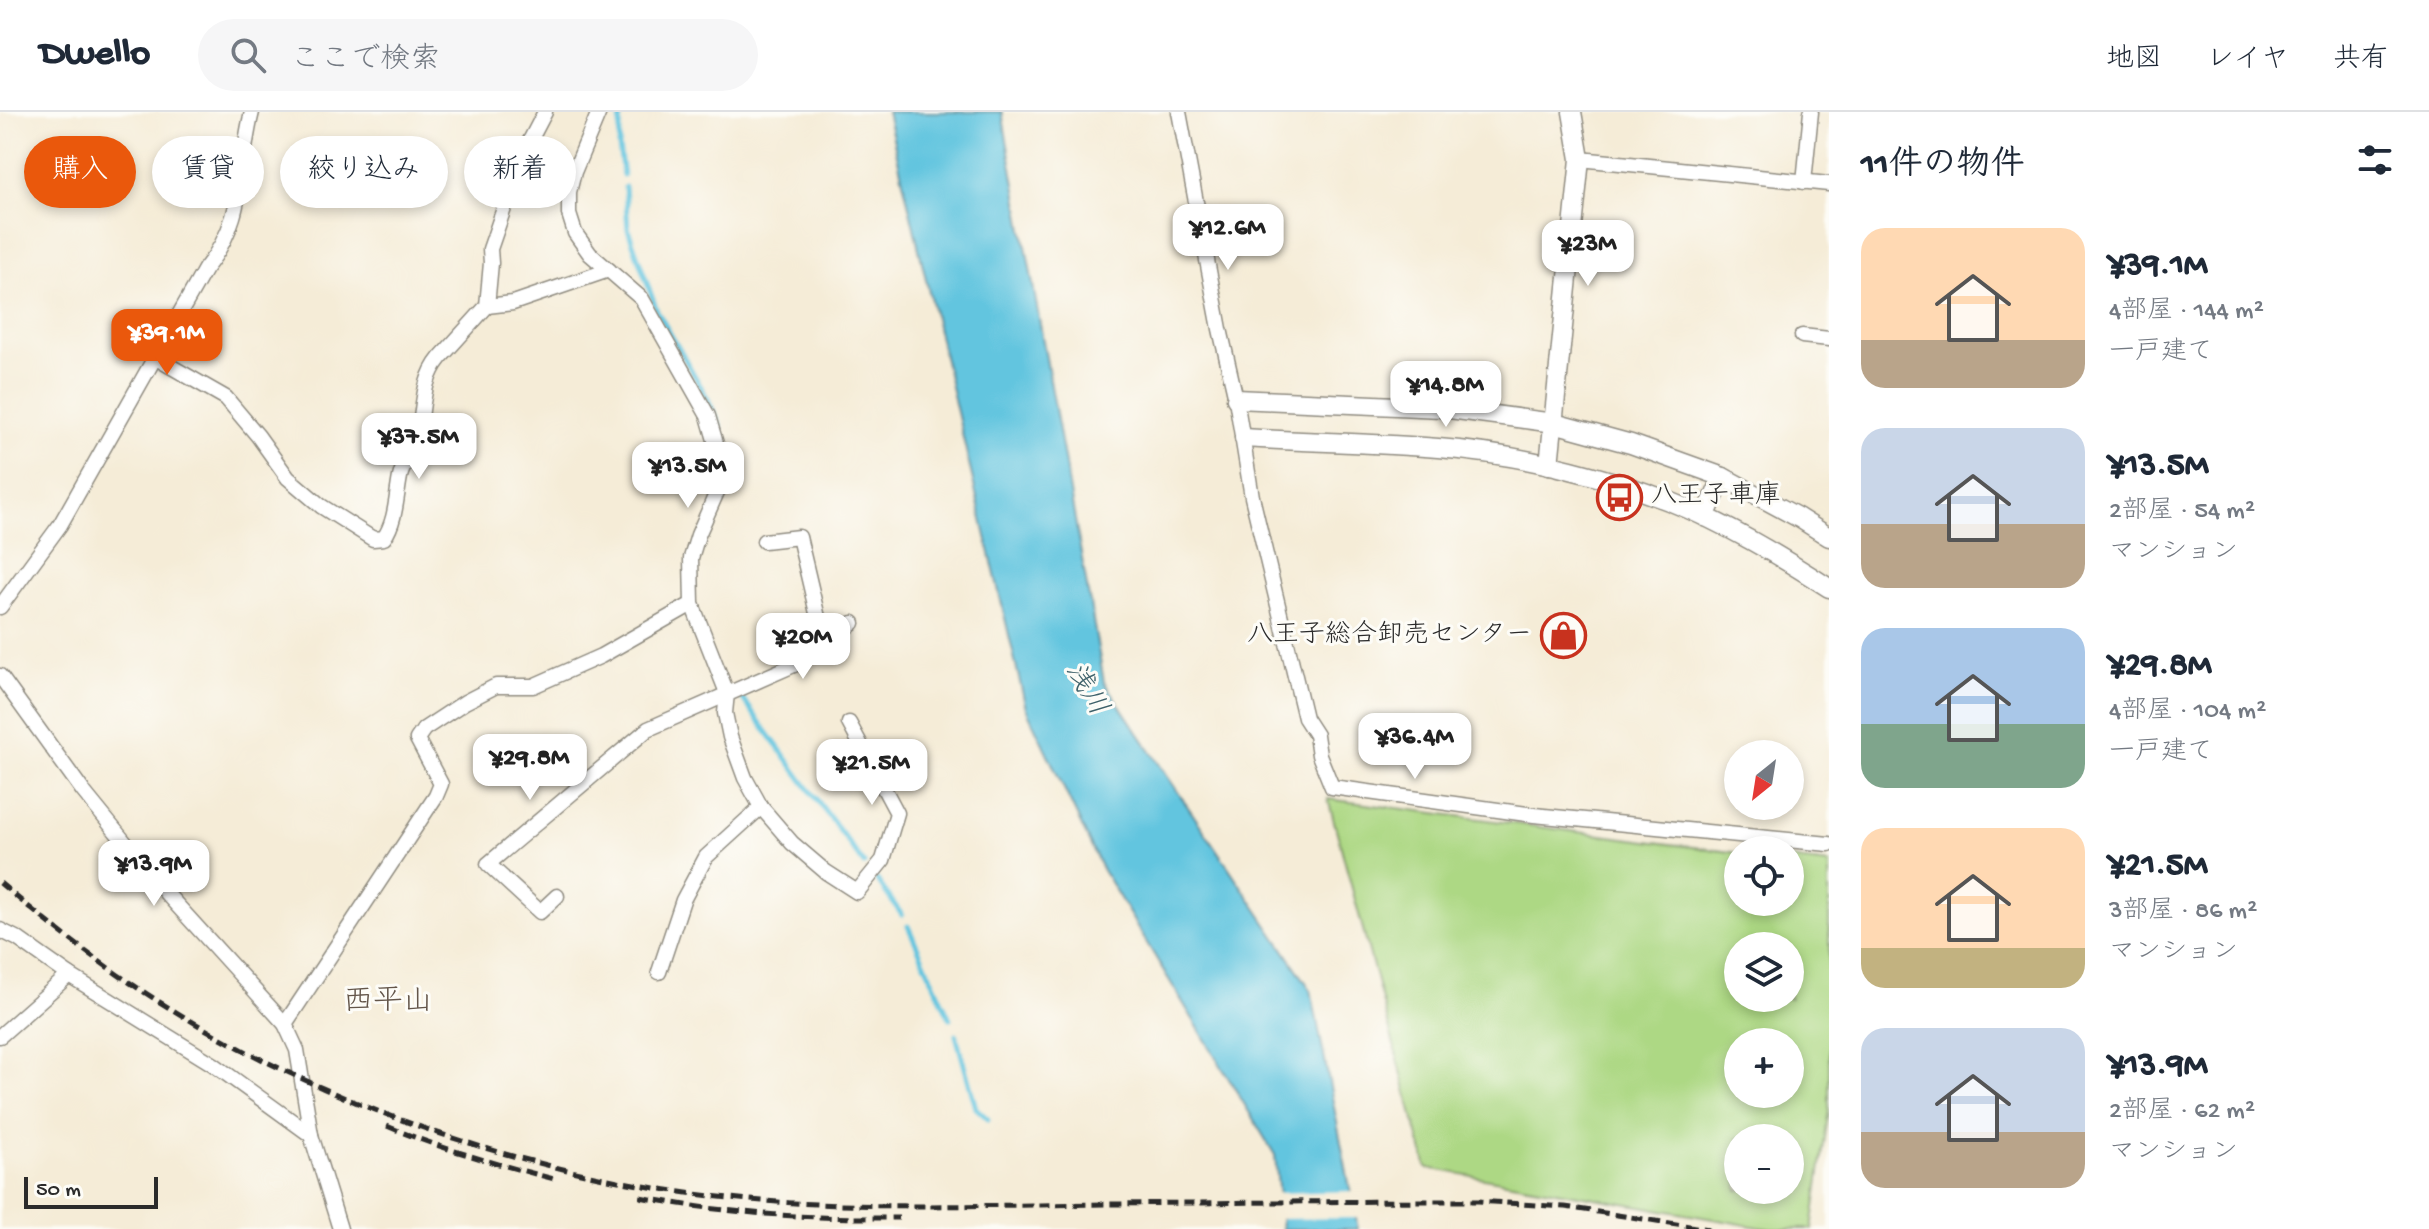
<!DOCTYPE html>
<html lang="ja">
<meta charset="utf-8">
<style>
body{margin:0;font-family:"Gochi Hand","Klee One",sans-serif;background:#f6f6f7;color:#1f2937;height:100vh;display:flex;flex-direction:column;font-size:30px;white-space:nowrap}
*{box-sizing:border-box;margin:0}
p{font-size:26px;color:#747a83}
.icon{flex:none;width:44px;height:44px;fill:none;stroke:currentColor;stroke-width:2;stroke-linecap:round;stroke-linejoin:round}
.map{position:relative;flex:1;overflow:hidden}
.sheet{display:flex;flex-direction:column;background:#fff;width:600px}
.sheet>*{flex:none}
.top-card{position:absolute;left:24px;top:24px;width:760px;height:72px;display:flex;gap:16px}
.needle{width:52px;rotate:210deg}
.tools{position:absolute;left:1724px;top:628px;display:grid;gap:16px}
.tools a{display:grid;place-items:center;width:80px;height:80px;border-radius:50%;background:#fff;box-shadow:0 4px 12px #0003;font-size:40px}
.scale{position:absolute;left:24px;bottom:20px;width:134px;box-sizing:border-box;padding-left:8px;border:4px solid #2b2b2b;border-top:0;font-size:22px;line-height:28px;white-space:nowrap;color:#2b2b2b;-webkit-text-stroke:6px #fdfcf7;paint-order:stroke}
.price{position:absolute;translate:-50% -68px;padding:0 18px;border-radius:16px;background:#fff;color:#222;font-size:26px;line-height:52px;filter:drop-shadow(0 2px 4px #0008)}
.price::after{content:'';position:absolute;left:50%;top:48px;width:24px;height:18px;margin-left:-12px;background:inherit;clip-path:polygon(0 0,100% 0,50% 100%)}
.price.selected{background:#ea580c;color:#fff}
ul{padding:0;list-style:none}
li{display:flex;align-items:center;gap:24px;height:200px;padding:0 32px}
li span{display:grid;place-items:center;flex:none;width:224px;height:160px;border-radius:24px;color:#555}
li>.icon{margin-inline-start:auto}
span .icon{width:96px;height:96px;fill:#fffc;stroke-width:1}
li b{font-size:34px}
h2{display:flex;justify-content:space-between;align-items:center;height:96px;padding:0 32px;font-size:34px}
.tag{padding:0 28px;border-radius:36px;background:#fff;box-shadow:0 4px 12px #0003;font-size:28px;line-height:72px}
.tag.selected{background:#ea580c;color:#fff}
header{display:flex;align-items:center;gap:48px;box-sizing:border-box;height:112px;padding:0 40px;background:#fff;border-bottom:2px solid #e0e1e3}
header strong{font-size:38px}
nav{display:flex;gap:44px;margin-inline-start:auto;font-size:28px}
.search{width:560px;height:72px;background:#f6f6f7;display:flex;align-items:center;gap:20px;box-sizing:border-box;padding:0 28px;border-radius:44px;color:#747a83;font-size:30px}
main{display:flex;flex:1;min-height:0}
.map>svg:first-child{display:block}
.green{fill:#add884;stroke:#6c8258;stroke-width:2;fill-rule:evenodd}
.water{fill:#62c5df;stroke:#467885;stroke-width:2}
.pier{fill:#f5ecd7}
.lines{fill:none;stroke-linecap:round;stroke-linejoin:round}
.stream{stroke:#62c5df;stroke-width:5}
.minor-casing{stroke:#908c81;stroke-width:17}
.tertiary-casing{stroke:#908c81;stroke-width:21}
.minor{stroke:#fff;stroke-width:14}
.tertiary{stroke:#fff;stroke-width:18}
.rail{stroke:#2b2b2b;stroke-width:5;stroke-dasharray:12 6;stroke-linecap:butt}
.labels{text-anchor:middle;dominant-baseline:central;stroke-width:6;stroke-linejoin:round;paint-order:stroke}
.poi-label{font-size:26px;fill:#2b2b2b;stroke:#fdfcf7;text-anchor:start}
.water-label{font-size:28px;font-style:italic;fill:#3e616a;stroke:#fdfcf7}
.quarter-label{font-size:30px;fill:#64564a;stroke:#fdfcf7}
</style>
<header>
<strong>Dwello</strong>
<div class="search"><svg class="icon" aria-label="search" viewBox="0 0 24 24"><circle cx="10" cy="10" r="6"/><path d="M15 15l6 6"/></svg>ここで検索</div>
<nav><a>地図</a><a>レイヤ</a><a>共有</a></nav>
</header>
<main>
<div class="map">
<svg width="1829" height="1117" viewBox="0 0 1829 1117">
<rect width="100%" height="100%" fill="#fdfcf7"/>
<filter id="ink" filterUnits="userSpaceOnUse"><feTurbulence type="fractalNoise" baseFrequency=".0125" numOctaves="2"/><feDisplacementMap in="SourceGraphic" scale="16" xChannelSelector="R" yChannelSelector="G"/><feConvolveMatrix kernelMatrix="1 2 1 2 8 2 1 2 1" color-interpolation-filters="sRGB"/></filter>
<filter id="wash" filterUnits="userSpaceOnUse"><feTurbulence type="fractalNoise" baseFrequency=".006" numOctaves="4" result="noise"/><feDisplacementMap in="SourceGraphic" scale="32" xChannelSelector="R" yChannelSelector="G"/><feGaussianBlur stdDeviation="1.8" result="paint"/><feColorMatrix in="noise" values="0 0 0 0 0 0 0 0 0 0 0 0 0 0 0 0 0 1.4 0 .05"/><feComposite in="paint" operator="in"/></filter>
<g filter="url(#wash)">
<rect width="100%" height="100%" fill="#f5ecd7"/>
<path class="green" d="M 1328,687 L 1738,741 L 1738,790 L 1790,790 L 1790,747 L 1829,752 L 1829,997 L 1812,1117 L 1769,1117 L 1427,1056 ZM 1738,834 L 1790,834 L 1790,886 L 1738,886 ZM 1738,930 L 1790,930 L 1790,982 L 1738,982 ZM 1738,1026 L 1790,1026 L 1790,1078 L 1738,1078 Z"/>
<path class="water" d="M 887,0 L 1002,0 L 1104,570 L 1311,878 L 1358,1117 L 1282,1117 L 1275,1043 L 1101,755 L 1026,596 Z"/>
<path class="pier" d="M 1355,1079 L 1360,1106 L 1277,1107 L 1275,1081 Z"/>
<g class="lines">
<g class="stream">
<path d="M 621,0 L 619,35 L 623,63"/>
<path d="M 625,75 L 628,117 L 657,199 L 708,287 L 720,314 L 726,363"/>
<path d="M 740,583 L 864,752"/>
<path d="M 877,768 L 902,803"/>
<path d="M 908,814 L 950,907"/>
<path d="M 956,923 L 976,996 L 988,1007"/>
</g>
</g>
</g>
<g filter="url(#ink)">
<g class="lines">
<defs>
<g id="minor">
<path d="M 599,0 L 574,60 L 569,80 L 569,102 L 575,121 L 590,142 L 642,187 L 708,304 L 717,335 L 720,373 L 698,423 L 691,446 L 692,492 L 727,581 L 725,601 L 730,625 L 745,666 L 761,695 L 792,731 L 826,760 L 857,780 L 883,748 L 897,701 L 849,611"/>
<path d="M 1179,0 L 1220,217 L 1236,287 L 1252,385 L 1305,606 L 1316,623 L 1319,643 L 1332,675 L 1534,703 L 1829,732"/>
<path d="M 1580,47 L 1829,72"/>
<path d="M 1804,70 L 1811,0"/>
<path d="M 487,194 L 513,191 L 609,158"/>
<path d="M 1802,224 L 1829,227"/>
<path d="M 156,246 L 226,286 L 258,324 L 288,366 L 321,394 L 373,427 L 384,426 C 396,409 396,385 400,365 C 403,350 414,339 418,324 C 424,297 421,269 440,246 L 487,194 L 491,151 L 490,137 L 522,44 L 545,0"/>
<path d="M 764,429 L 799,425 L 824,531"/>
<path d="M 0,495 L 60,413 L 205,157 C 247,106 237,58 252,0"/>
<path d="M 0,564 L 83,679 L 166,781 L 285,912 L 297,938 L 311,1023"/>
<path d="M 557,784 L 540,800 L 488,752 L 648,617 L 796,552 L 853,511"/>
<path d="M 0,818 L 18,827 L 69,863 L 213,952 L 311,1023 L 340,1117"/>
<path d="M 659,860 L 683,788 L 706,745 L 761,695"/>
<path d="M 285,912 L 436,684 L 441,672 L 417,627 L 424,617 L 465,590 L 496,574 L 533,574 L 601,544 L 692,492"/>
<path d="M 0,924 L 69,863"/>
</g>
<g id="tertiary">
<path d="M 1236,287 L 1442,296 L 1554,311 L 1631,332 L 1723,365 L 1799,406 L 1829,425"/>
<path d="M 1244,326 C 1308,330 1374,331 1438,336 C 1516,342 1596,361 1669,389 C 1725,411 1778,443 1829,476"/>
<path d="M 1549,353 L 1580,47 L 1572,0"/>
<path d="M 1705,405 L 1723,365"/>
</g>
</defs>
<use href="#minor" class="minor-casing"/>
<use href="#tertiary" class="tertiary-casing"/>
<use href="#minor" class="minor"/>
<use href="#tertiary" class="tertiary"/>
<g class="rail">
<path d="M 0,771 C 38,803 77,834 117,862 C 276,971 462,1042 650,1075 C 779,1098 910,1094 1040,1093 C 1186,1091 1332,1089 1478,1089 L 1565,1095 L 1709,1117"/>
<path d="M 387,1014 C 440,1037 498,1052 554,1067"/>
<path d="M 640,1085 C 727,1102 811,1107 899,1106"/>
</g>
</g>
</g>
<defs>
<symbol id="bus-ring" viewBox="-11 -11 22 22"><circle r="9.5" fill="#fdfcf7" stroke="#c8321e" stroke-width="1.5"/><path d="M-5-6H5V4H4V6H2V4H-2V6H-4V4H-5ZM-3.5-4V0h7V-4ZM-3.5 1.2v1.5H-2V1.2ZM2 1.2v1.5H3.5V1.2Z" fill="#c8321e"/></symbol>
<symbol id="shop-ring" viewBox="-11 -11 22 22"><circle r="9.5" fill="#fdfcf7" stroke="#c8321e" stroke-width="1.5"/><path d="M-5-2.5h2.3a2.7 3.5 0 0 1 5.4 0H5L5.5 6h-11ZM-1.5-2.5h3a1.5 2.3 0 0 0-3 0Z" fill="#c8321e"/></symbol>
</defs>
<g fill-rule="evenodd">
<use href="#bus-ring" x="1594" y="360" width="51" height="51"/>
<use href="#shop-ring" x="1538" y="498" width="51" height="51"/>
</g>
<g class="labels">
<g class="poi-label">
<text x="1651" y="385">八王子車庫</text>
<text x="1532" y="524" text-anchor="end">八王子総合卸売センター</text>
</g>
<g class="water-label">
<text transform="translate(1085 578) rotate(59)">浅川</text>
</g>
<g class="quarter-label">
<text x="388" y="891">西平山</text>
</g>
</g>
</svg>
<div class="tools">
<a><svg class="needle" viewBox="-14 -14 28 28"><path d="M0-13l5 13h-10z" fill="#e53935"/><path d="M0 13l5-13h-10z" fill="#747a83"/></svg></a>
<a><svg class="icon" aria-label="locate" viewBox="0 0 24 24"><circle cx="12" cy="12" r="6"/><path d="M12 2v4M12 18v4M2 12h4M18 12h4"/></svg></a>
<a><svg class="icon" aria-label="layers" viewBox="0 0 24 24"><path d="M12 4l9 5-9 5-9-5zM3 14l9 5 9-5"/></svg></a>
<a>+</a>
<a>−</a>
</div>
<div class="scale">50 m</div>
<b class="price" style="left:1228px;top:160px">¥12.6M</b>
<b class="price" style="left:1588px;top:176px">¥23M</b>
<b class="price selected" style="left:167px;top:265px">¥39.1M</b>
<b class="price" style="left:1446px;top:317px">¥14.8M</b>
<b class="price" style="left:419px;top:369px">¥37.5M</b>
<b class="price" style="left:688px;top:398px">¥13.5M</b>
<b class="price" style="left:803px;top:569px">¥20M</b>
<b class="price" style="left:1415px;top:669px">¥36.4M</b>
<b class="price" style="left:530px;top:690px">¥29.8M</b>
<b class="price" style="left:872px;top:695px">¥21.5M</b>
<b class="price" style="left:154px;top:796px">¥13.9M</b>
<div class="top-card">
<a class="tag selected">購入</a>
<a class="tag">賃貸</a>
<a class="tag">絞り込み</a>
<a class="tag">新着</a>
</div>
</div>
<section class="sheet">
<h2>11件の物件<svg class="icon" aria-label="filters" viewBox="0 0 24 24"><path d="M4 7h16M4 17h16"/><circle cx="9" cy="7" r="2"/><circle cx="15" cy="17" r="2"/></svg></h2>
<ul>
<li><span style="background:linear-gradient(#ffd9b3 70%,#b9a48a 0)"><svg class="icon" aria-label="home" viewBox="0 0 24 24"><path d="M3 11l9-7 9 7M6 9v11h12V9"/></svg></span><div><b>¥39.1M</b><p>4部屋 · 144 m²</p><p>一戸建て</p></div></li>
<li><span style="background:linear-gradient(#c9d6e8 60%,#b9a48a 0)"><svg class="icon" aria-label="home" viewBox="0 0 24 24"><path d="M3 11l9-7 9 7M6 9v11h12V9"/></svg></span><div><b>¥13.5M</b><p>2部屋 · 54 m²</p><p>マンション</p></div></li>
<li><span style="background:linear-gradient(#a9c7e8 60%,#7fa58c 0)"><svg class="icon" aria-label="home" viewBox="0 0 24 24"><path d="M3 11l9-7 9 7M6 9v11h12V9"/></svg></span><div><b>¥29.8M</b><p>4部屋 · 104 m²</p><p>一戸建て</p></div></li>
<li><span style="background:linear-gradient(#ffd9b3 75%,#c2b280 0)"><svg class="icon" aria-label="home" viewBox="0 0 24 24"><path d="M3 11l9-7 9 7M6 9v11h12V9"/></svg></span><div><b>¥21.5M</b><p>3部屋 · 86 m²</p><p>マンション</p></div></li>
<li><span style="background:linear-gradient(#c9d6e8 65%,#b9a48a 0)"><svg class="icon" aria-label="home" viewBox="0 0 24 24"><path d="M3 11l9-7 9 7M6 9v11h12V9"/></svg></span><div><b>¥13.9M</b><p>2部屋 · 62 m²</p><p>マンション</p></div></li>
</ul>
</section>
</main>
